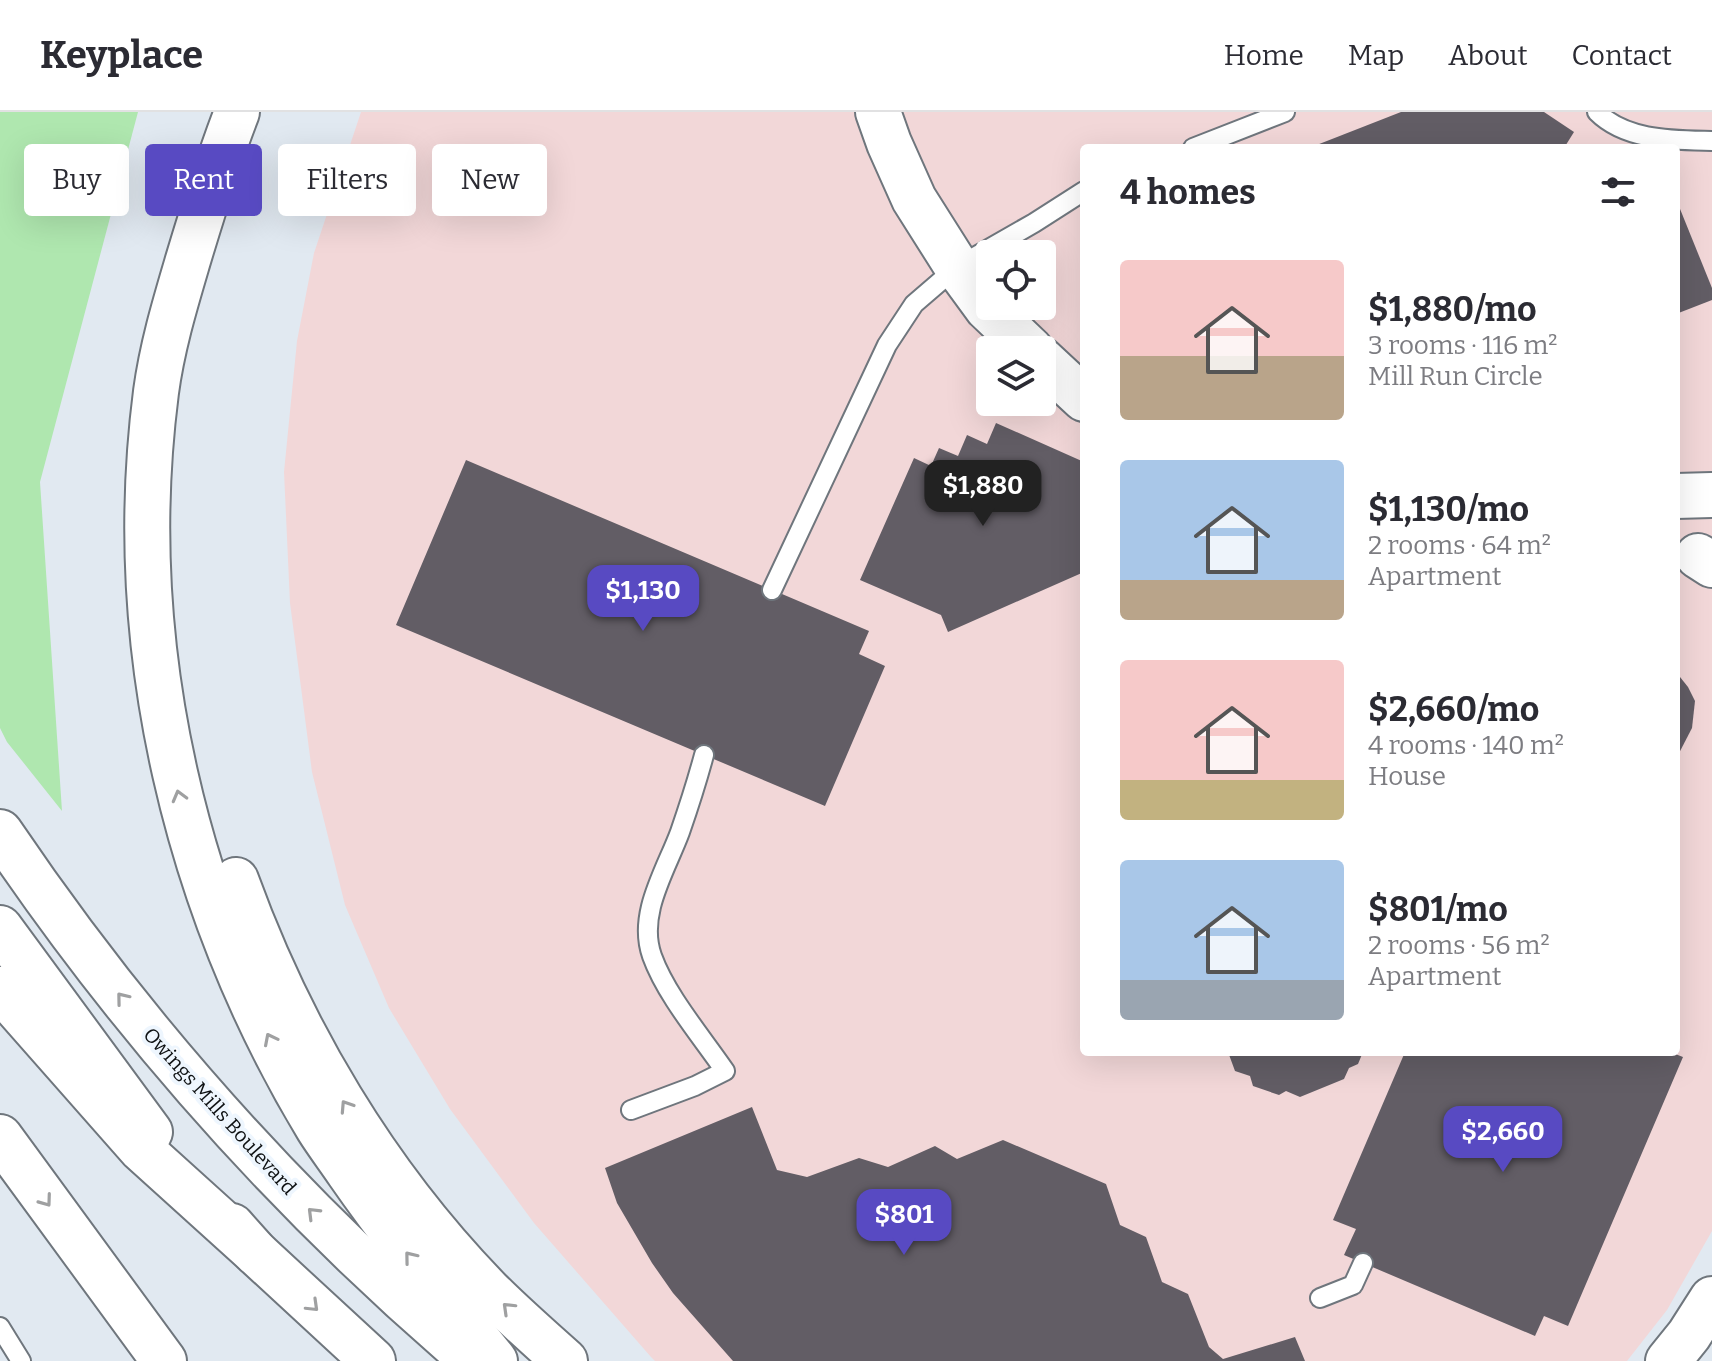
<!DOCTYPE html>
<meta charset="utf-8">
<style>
body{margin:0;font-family:Bitter,serif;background:#f2f2f3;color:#2b2b33;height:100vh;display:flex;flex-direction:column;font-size:30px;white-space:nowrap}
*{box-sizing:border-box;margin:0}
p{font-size:26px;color:#7c7c81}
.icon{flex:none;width:44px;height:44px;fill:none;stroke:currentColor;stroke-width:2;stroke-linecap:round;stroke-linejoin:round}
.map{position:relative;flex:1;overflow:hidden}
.side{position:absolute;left:1080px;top:32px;width:600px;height:912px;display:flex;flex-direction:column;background:#fff;border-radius:8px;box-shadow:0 8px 32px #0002}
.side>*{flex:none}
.guide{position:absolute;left:24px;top:32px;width:760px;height:72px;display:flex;gap:16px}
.tools{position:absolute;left:976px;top:128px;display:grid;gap:16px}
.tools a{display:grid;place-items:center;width:80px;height:80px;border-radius:8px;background:#fff;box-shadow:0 8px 32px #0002;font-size:40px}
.price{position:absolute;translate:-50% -68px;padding:0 18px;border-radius:16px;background:#584ac2;color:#fff;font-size:26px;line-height:52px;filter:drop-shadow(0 2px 4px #0008)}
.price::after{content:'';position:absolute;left:50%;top:48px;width:24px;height:18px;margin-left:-12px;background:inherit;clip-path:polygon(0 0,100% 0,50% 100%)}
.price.selected{background:#222;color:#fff}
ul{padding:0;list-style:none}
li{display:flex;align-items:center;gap:24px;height:200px;padding:0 40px}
li span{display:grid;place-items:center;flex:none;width:224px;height:160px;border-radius:8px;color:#555}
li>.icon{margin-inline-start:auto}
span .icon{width:96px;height:96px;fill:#fffc;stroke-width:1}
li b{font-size:34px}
h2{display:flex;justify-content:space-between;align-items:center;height:96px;padding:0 40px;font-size:34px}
.pill{padding:0 28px;border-radius:8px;background:#fff;box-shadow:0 8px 32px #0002;font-size:28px;line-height:72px}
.pill.selected{background:#584ac2;color:#fff}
header{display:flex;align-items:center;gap:48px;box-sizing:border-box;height:112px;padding:0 40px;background:#fff;border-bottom:2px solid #e1e1e2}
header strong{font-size:38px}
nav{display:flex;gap:44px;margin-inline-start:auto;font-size:28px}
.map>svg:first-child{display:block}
.commercial{fill:#f2d7d8;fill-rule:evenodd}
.green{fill:#afe7af}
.building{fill:#625d65}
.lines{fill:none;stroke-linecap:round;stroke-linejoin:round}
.lane-casing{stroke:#6f767d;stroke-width:22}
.secondary-casing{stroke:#6f767d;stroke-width:48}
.primary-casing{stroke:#6f767d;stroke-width:48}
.highway-casing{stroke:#6f767d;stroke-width:48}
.lane{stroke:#fff;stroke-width:18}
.secondary{stroke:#fff;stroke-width:44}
.primary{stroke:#fff;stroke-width:44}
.highway{stroke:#fff;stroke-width:44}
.oneway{stroke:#9fa0a1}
.labels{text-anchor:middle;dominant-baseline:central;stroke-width:8;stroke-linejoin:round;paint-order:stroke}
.street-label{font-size:20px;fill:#0e1113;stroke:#eef6fe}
</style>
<header>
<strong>Keyplace</strong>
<nav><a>Home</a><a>Map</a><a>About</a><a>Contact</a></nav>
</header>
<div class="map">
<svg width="1712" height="1249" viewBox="0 0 1712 1249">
<rect width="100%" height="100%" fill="#e1e9f1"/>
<path class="commercial" d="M 361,0 L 1712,0 L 1712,1119 L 1667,1198 L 1627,1249 L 655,1249 L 651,1245 L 534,1111 L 450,997 L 389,896 L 345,793 L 312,660 L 290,491 L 284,360 L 297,229 L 314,141 ZM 1084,36 L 1676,36 L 1676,940 L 1084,940 ZM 990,142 L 1042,142 L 1042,194 L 990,194 ZM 990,238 L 1042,238 L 1042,290 L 990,290 Z"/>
<path class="green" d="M 0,0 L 138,0 L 40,370 L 62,699 L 7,630 L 0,616 Z"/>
<g class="building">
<path d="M 1401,0 L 1544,0 L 1574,20 L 1564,36 L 1309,36 Z"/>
<path d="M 1676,87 L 1712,176 L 1712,188 L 1676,202 Z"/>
<path d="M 996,311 L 1084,350 L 1084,434 L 1081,441 L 1084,449 L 1084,460 L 948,520 L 941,503 L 860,468 L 914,346 L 931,354 L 939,336 L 958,344 L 967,323 L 987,332 Z"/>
<path d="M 466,348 L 869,519 L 859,542 L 885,554 L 825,694 L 396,513 Z"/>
<path d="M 1676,560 L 1688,575 L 1695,589 L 1692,616 L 1676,647 Z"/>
<path d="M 1228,940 L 1363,940 L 1358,952 L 1349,956 L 1344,967 L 1300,985 L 1286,979 L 1279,983 L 1253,974 L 1250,964 L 1235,959 Z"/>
<path d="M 1405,940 L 1670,940 L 1683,945 L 1568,1214 L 1544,1204 L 1535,1224 L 1344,1143 L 1356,1117 L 1333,1108 Z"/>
<path d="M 752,995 L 777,1058 L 807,1065 L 859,1046 L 888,1055 L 935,1034 L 957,1047 L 1003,1028 L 1106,1072 L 1120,1113 L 1146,1125 L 1162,1170 L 1188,1182 L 1209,1235 L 1223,1247 L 1295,1225 L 1305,1249 L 733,1249 L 673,1181 L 652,1151 L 617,1091 L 605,1056 Z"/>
</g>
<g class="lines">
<defs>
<g id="lane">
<path d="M 1597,0 C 1626,29 1674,28 1712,29"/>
<path d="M 1193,36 L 1285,0"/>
<path d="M 772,478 L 887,233 L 914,192 L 957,155 L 1034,111 L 1084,79"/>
<path d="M 631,998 L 695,974 L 725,959 C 701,924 666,883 652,844 C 637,802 666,758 680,720 C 689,694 697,669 704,643"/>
<path d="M 1320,1186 L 1353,1173 L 1363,1151"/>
<path d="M 0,1215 L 21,1249"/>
</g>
<g id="secondary">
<path d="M 878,0 L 889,31 L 914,87 L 957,155 L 987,196 L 1031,238"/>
<path d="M 1042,248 L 1084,287"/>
<path d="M 1676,384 L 1712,383"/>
</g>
<g id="primary">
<path d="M 0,720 C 133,917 292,1095 473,1249"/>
<path d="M 0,816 L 150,1020"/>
<path d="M 232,1114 L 256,1141 L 373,1249"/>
</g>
<g id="highway">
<path d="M 237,0 C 218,49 203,98 188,148 C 175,192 162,235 156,280 C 123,535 186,797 318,1016 C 328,1032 339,1046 349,1061 C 394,1126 445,1187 495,1249"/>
<path d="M 1698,444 L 1712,453"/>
<path d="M 236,768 C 291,920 376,1063 489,1179 C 513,1203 539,1226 565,1249"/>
<path d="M 0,877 L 141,1037 L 256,1141"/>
<path d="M 0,1025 L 164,1249"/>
<path d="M 1668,1249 L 1689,1223 L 1712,1187"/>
</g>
</defs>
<use href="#lane" class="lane-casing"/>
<use href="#secondary" class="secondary-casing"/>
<use href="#primary" class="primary-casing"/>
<use href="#highway" class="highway-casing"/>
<use href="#lane" class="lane"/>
<use href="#secondary" class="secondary"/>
<use href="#primary" class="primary"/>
<use href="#highway" class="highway"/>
</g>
<defs><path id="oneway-chevron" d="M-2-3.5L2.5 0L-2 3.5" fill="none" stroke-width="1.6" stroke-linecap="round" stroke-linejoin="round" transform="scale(2)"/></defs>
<g class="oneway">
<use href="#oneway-chevron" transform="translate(179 684) rotate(-105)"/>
<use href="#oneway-chevron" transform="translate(122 886) rotate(-129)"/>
<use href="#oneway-chevron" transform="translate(270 927) rotate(-117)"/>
<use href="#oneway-chevron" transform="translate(346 994) rotate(-123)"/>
<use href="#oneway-chevron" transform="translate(46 1089) rotate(54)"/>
<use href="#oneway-chevron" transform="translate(313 1101) rotate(-135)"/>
<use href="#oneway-chevron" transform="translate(410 1145) rotate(-129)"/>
<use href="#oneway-chevron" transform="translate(313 1194) rotate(44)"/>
<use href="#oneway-chevron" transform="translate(508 1196) rotate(-136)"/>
</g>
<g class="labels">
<g class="street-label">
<text transform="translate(220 999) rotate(48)">Owings Mills Boulevard</text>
</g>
</g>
</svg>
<div class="tools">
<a><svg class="icon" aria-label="locate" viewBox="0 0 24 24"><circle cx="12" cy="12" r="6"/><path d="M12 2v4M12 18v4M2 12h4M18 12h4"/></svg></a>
<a><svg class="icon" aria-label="layers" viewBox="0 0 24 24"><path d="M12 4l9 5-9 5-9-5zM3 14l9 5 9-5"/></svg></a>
</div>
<b class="price selected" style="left:983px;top:416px">$1,880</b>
<b class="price" style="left:643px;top:521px">$1,130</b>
<b class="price" style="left:1503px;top:1062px">$2,660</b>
<b class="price" style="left:904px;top:1145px">$801</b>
<div class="guide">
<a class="pill">Buy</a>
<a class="pill selected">Rent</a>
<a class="pill">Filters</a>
<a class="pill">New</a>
</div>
<section class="side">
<h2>4 homes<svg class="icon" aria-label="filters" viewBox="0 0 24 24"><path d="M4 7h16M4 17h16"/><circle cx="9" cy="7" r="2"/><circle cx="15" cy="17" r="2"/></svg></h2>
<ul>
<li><span style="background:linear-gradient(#f6c9c9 60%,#b9a48a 0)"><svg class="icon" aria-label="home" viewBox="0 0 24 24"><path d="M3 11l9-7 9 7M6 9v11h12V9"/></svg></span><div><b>$1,880/mo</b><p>3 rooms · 116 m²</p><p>Mill Run Circle</p></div></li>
<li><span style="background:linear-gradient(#a9c7e8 75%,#b9a48a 0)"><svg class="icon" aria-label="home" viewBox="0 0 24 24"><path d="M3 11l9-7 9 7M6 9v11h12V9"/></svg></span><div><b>$1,130/mo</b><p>2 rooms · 64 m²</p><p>Apartment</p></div></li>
<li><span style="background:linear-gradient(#f6c9c9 75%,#c2b280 0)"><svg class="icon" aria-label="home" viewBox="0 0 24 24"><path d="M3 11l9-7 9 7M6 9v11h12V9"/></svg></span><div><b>$2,660/mo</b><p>4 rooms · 140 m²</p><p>House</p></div></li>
<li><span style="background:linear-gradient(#a9c7e8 75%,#9aa5b1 0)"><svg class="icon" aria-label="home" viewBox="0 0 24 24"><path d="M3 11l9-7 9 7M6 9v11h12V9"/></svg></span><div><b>$801/mo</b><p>2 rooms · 56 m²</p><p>Apartment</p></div></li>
</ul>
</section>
</div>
